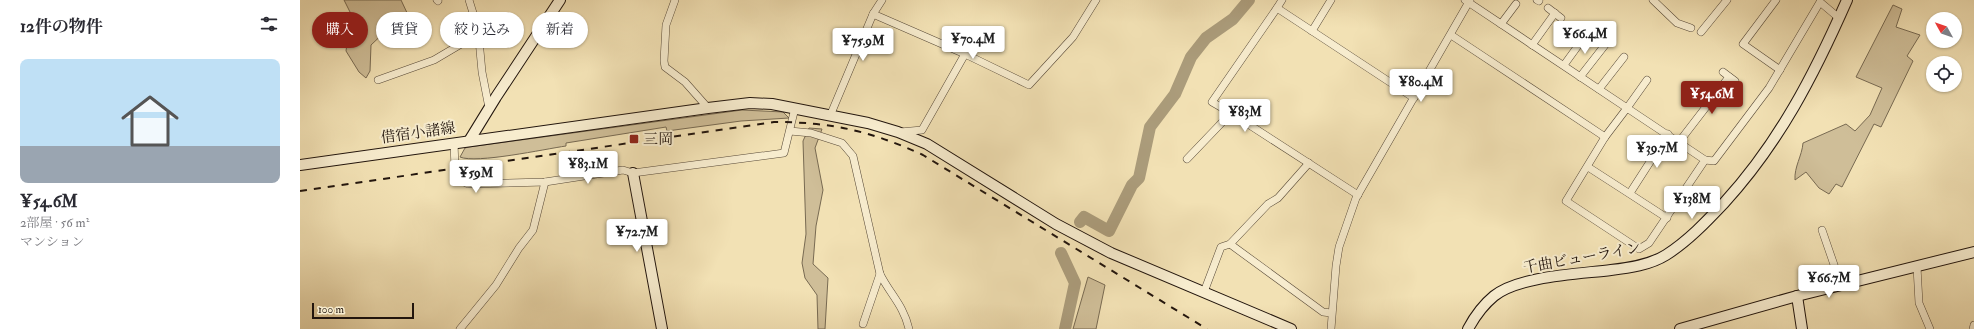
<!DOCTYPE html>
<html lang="ja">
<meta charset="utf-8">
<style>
body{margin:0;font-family:"IM FELL Double Pica","Noto Serif JP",serif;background:#f7f7f7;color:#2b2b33;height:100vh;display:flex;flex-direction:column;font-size:15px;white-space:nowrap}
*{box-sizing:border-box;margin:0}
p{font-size:13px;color:#7c7c81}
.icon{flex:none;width:22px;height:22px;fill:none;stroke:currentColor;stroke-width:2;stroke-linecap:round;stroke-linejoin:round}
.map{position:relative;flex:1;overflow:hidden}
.details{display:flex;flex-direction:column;background:#fff;width:300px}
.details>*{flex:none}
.hud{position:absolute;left:12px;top:12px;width:380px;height:36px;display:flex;gap:8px}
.needle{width:26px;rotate:310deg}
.controls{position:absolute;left:1626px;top:12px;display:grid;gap:8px}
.controls a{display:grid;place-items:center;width:36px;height:36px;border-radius:50%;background:#fff;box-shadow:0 1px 3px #0004;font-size:20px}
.scale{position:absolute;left:12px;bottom:10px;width:102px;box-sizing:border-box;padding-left:4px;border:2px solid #22150d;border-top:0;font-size:11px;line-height:14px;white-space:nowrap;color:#22150d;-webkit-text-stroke:3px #f7ecce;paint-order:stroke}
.price{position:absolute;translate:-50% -34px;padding:0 9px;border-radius:4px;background:#fff;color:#222;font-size:13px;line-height:26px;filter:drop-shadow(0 1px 2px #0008)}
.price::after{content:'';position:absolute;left:50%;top:24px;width:12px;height:9px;margin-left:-6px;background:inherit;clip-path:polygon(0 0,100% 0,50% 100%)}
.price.active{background:#8f2418;color:#fff}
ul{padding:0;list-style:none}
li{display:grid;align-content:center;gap:8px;height:212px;padding:0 20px}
li span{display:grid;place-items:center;height:124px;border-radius:8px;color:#555}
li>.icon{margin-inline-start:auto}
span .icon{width:72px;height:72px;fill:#fffc;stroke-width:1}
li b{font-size:17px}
h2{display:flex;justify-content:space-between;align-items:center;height:48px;padding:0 20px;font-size:17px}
.tag{padding:0 14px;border-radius:18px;background:#fff;box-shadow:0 1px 3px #0004;font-size:14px;line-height:36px}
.tag.active{background:#8f2418;color:#fff}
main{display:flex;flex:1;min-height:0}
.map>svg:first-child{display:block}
.green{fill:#cfbe98;stroke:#786a52}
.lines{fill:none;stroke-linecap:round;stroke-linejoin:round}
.river{stroke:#ab9c7b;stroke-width:12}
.street-casing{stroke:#564837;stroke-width:8}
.secondary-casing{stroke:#22150d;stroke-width:12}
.street{stroke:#f7ecce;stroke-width:7}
.secondary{stroke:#f7ecce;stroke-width:10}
.rail{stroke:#22150d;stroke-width:2;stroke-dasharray:7 7;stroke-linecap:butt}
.poi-dot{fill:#8f2418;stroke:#f7ecce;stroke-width:1.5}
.labels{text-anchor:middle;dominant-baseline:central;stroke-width:4;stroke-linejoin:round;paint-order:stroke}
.street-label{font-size:15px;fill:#22150d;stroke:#f7ecce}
.poi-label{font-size:15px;fill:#22150d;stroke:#f7ecce;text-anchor:start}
</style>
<main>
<section class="details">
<h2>12件の物件<svg class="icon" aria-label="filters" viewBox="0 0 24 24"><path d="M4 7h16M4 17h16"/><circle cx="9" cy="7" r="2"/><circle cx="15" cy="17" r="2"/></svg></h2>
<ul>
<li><span style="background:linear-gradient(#bfe0f5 70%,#9aa5b1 0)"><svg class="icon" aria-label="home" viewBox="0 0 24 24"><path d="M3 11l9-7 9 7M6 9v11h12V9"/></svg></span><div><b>¥54.6M</b><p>2部屋 · 56 m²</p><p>マンション</p></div></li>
</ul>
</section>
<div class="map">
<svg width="1674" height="329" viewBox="0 0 1674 329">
<rect width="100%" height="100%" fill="#f2e1b4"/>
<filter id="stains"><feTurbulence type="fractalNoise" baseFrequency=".005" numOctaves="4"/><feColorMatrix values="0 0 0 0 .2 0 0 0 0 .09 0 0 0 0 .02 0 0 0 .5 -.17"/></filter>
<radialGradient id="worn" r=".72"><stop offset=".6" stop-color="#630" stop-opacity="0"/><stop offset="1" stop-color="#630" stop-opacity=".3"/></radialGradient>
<g class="green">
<path d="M 44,0 L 101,0 L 109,17 L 89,28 L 71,45 L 70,71 L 66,78 L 59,72 L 46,51 L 51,14 Z"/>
<path d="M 1593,5 L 1602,9 L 1596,27 L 1620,35 L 1607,56 L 1613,61 L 1581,127 L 1574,124 L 1542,187 L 1536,184 L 1529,194 L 1519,188 L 1506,172 L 1495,180 C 1494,167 1502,156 1503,143 L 1546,124 L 1555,131 L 1570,115 L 1582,88 L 1556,77 Z"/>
<path d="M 442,110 L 483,112 L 489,118 L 441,121 L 367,131 L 366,127 L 266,143 L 266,146 C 245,149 176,164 160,157 L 165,148 L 169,147 Z"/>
<path d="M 509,128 L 522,129 L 515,148 L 523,190 L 516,226 L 513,264 L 528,278 L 525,329 L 518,329 L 517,295 L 505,278 L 502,263 L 506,234 L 503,141 Z"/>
<path d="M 788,277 L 805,285 L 796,329 L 773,329 Z"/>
</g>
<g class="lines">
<g class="river">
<path d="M 780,222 L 784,217 L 809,231 L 832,185 L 839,178 L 850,127 L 875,94 L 891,57 L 906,38 L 933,19 L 949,0"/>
<path d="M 761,253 L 775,283 L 765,329"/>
</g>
<defs>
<g id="street">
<path d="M 137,0 L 138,1"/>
<path d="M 169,0 L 178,29 L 182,72 L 189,108"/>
<path d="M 375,0 L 366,25 L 364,61 L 365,67 L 385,82 L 408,108"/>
<path d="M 1165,0 L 1327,108 L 1347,80"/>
<path d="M 1237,0 L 1239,1"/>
<path d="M 1353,0 L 1377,23 L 1391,28"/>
<path d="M 1476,0 L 1443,44 L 1480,70"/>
<path d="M 977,8 L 982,0"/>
<path d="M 1248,8 L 1261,18"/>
<path d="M 573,14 L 665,54 L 622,130 L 600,132"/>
<path d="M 1201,24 L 1216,4"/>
<path d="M 1012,31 L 1031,0"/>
<path d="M 1401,32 L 1427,0"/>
<path d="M 1151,35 L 1305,137"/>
<path d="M 1232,45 L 1255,13"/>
<path d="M 665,54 L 729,85 L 773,37 L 796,0"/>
<path d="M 1264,65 L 1288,32"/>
<path d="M 1423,72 L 1435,81"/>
<path d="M 1280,77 L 1305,45"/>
<path d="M 78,80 L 134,60 L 178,34"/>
<path d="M 1299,89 L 1324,57"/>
<path d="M 1327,108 L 1405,160 L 1349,243 L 1339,249 L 1266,201 L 1305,137 Z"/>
<path d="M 931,113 L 912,102 L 977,8 L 1114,98"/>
<path d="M 530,116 L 573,14 L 582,0"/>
<path d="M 490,131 L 511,133 L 542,143 L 553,156 L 580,274 C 590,294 604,306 609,329"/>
<path d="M 1379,142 L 1429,77"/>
<path d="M 154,143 L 155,168 L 158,179 L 168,184 L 245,182 L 323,170 L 333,173 L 484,153 L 495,108"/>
<path d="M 887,159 L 931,113 L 1058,195"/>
<path d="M 1405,160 L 1414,161 L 1469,88 L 1520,2 L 1539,18"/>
<path d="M 1288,167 L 1367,218"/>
<path d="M 1330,193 L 1368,134"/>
<path d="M 1522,230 L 1541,285"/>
<path d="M 930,244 L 1023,312 L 1031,313"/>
<path d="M 1617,267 L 1619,303 L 1630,329"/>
<path d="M 904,292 L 921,247 L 930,244 L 968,204 L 978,198 L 1009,163"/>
<path d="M 563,324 L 580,274"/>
<path d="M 160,329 L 196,285 L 219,248 L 233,230 L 245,182"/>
<path d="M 1031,329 L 1036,266 L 1039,247 L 1056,198 L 1170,0"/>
<path d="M 1673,329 L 1674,325"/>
</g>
<g id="secondary">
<path d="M 169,141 L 196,97 L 260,0"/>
<path d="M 0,165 L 408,108 L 450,103 L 472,104 L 568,123 L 598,132 L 627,144 L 756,224 L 811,253 L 991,329"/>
<path d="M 333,173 L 362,329"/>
<path d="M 1497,296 L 1502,329"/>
<path d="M 1168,329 C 1175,316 1183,305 1194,296 C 1219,276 1279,274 1311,270 C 1329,268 1350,265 1366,255 C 1388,241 1406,222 1424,203 C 1479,143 1514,75 1547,0"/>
<path d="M 1380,329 L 1497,296 L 1674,252"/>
</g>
</defs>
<use href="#street" class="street-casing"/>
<use href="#secondary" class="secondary-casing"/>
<use href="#street" class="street"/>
<use href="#secondary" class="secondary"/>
<path class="rail" d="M 0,191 L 474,122 C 531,122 571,131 623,155 L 907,329"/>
</g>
<rect class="poi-dot" x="329" y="134" width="10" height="10" rx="2"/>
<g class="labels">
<g class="street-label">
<text transform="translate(118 133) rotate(-8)">借宿小諸線</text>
<text transform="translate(1282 258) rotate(-10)">千曲ビューライン</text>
</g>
<g class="poi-label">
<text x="343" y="139">三岡</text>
</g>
</g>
<rect width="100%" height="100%" filter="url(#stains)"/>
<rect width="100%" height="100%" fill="url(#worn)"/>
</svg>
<div class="controls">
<a><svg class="needle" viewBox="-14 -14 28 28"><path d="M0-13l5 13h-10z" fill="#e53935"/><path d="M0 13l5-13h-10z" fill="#7c7c81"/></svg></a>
<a><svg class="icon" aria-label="locate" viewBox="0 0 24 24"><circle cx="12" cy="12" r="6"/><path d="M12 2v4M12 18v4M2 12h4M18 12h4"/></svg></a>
</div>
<div class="scale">100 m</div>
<b class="price" style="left:1285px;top:55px">¥66.4M</b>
<b class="price" style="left:673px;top:60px">¥70.4M</b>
<b class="price" style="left:563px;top:62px">¥75.9M</b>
<b class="price" style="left:1121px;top:103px">¥80.4M</b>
<b class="price active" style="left:1412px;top:115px">¥54.6M</b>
<b class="price" style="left:945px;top:133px">¥83M</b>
<b class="price" style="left:1357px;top:169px">¥39.7M</b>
<b class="price" style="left:288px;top:185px">¥83.1M</b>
<b class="price" style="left:176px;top:194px">¥59M</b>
<b class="price" style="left:1392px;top:220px">¥138M</b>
<b class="price" style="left:337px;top:253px">¥72.7M</b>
<b class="price" style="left:1529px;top:299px">¥66.7M</b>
<div class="hud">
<a class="tag active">購入</a>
<a class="tag">賃貸</a>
<a class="tag">絞り込み</a>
<a class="tag">新着</a>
</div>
</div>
</main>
